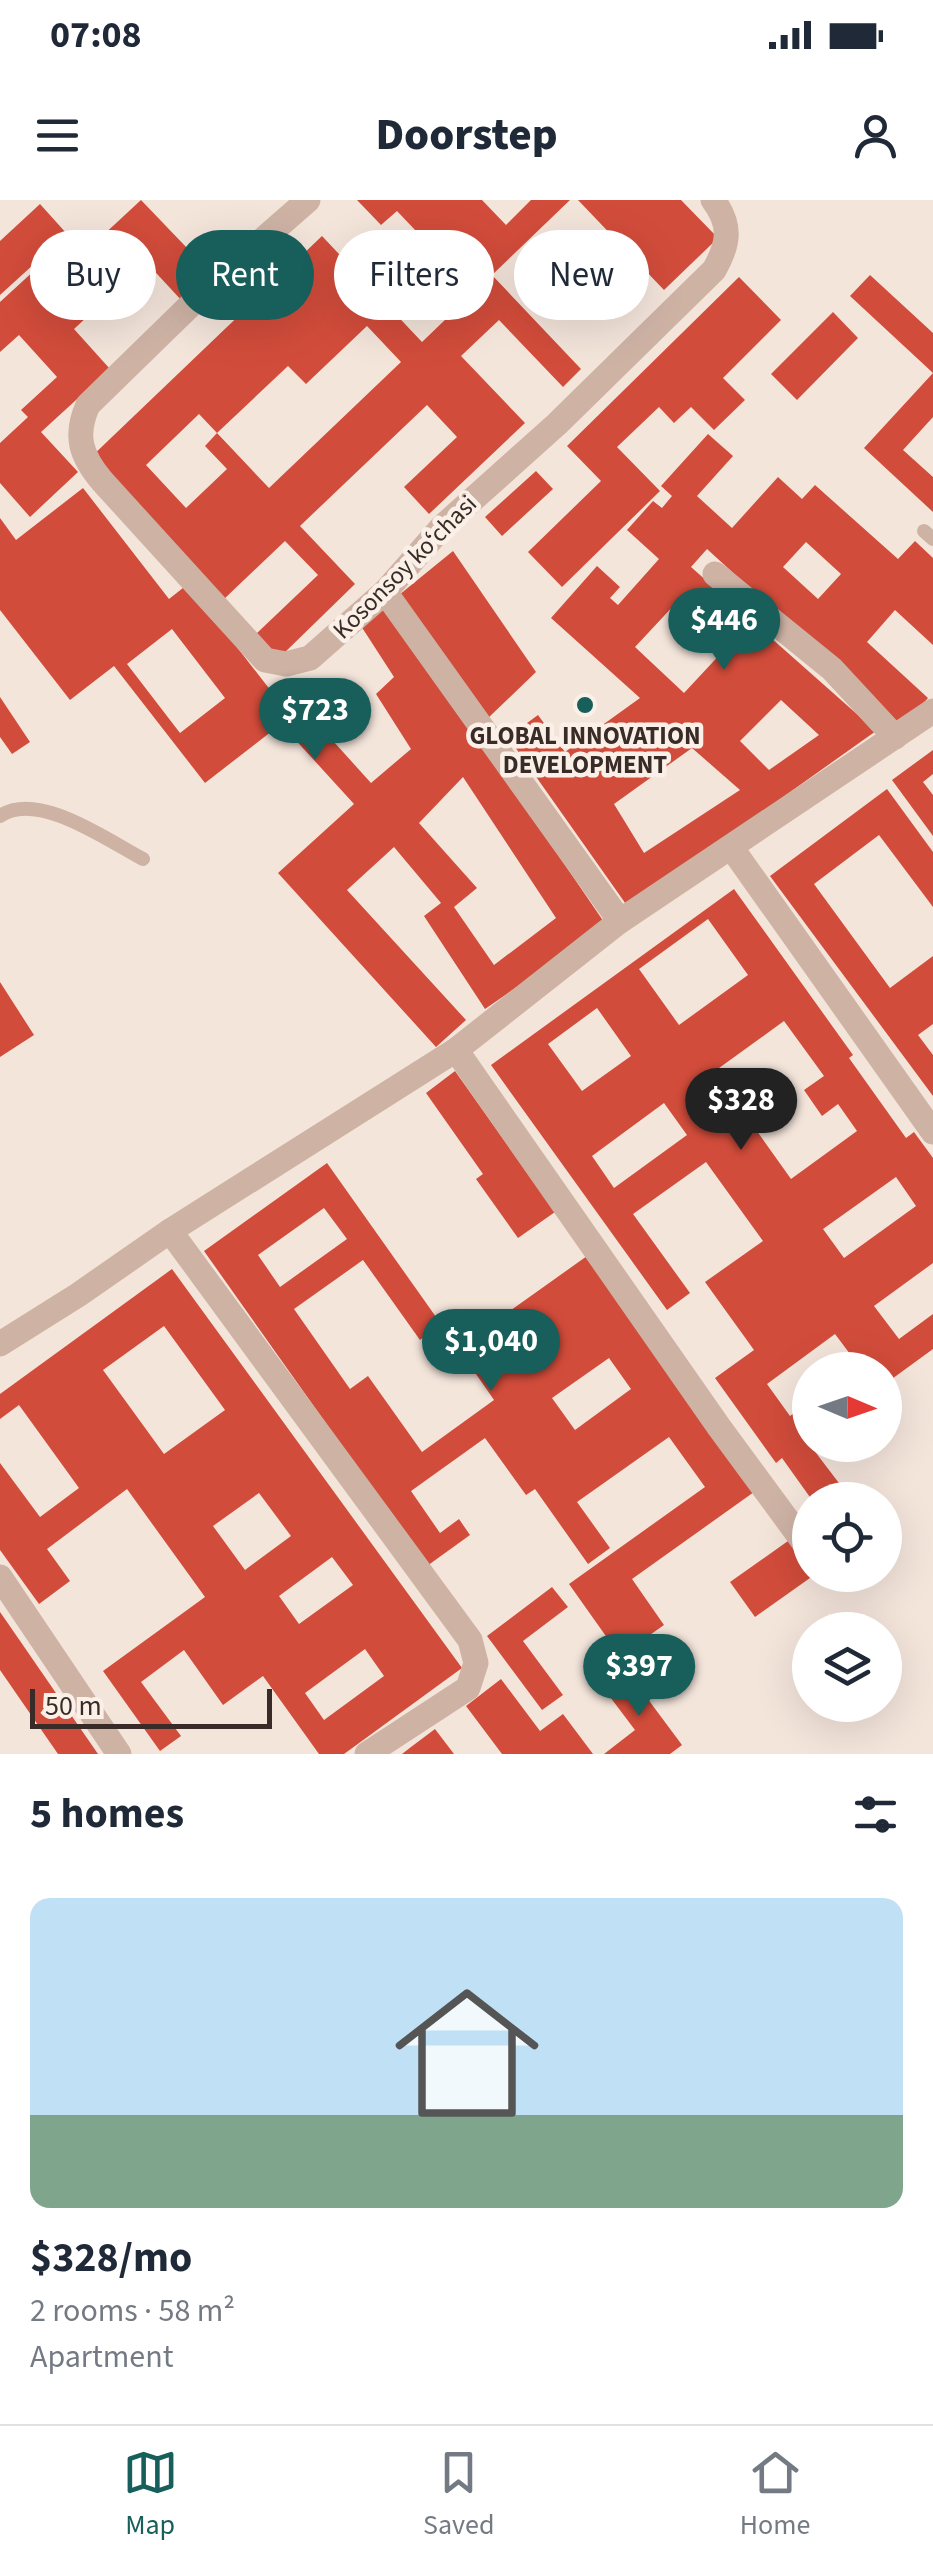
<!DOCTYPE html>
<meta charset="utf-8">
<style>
body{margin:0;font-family:"Source Sans 3",sans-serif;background:#f6f6f7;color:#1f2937;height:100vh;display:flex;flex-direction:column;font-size:38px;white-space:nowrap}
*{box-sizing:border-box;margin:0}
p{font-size:32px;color:#747a83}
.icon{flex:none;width:55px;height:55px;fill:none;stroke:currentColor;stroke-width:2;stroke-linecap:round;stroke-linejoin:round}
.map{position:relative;height:1554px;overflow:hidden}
.sheet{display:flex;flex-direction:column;background:#fff;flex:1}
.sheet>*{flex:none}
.guide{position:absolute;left:30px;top:30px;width:875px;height:90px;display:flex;gap:20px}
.needle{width:65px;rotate:92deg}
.buttons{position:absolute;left:792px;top:1152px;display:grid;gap:20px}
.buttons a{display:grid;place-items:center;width:110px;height:110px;border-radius:50%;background:#fff;box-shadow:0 10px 40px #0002;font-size:50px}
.scale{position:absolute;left:30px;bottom:25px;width:242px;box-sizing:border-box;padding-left:10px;border:5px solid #392b27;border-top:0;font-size:28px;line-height:35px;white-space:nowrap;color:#392b27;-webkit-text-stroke:8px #fbf0e8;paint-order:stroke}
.price{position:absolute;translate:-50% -85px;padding:0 22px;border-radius:35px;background:#185f5b;color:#fff;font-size:32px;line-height:65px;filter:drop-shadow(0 2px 5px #0008)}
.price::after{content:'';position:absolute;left:50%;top:60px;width:30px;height:22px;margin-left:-15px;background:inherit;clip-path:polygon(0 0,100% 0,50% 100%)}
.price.current{background:#222;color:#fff}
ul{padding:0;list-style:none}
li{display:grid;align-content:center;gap:20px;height:530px;padding:0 30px}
li span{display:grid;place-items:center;height:310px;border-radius:20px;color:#555}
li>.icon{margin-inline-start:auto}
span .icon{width:180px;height:180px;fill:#fffc;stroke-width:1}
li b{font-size:42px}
h2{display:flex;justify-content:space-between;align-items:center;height:120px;padding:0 30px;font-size:42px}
.chip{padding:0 35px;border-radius:45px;background:#fff;box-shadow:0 10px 40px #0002;font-size:35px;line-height:90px}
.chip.current{background:#185f5b;color:#fff}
.status{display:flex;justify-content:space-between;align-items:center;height:70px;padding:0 50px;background:#fff;direction:ltr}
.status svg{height:28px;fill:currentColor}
header{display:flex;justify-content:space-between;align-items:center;height:130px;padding:0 30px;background:#fff;font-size:45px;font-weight:800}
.tabs{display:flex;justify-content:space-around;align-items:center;height:140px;border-top:2px solid #e0e1e3;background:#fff;font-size:28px;color:#747a83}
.tabs a{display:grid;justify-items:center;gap:5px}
.tabs .current{color:#185f5b}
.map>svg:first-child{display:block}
.building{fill:#d24c3b;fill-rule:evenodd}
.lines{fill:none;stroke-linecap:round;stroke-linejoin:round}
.service{stroke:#ceb3a5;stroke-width:14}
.minor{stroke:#ceb3a5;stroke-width:25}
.poi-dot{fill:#185f5b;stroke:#fbf0e8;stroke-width:4}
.labels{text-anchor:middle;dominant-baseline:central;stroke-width:9;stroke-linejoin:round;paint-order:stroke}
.street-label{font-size:25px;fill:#392b27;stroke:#fbf0e8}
.poi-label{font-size:25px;font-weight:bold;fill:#392b27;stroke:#fbf0e8}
</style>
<div class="status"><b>07:08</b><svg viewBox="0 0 49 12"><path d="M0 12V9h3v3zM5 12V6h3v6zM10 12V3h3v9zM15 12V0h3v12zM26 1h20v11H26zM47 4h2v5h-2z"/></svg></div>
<header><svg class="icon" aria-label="menu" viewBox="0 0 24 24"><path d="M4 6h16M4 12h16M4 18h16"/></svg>Doorstep<svg class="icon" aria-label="person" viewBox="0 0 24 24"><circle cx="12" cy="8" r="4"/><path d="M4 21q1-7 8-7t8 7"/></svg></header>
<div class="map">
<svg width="933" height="1554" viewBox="0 0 933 1554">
<rect width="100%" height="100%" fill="#f4e5db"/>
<g class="building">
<path d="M 141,0 L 212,74 L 183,102 L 146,62 L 74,129 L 110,169 L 41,232 L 78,272 L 30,317 L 0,283 L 0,243 L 28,217 L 21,210 L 57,177 L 19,135 L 0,152 L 0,102 L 72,36 L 86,51 Z"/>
<path d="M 357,0 L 482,0 L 506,25 L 531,0 L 570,0 L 492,75 L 581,169 L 563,187 L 499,120 L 461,156 L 525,223 L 429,314 L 404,287 L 457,237 L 427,205 L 300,326 L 355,384 L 279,458 L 256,434 L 318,375 L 285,341 L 223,400 L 89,259 L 322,36 L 422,142 L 474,92 L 397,11 L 381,25 ZM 367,126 L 401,162 L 269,288 L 217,233 L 205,246 L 227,269 L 186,308 L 146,265 L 199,214 L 217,233 L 288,166 L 306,184 Z"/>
<path d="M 578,0 L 681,0 L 718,38 L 664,90 Z"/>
<path d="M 40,4 L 67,34 L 0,95 L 0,41 Z"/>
<path d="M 870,75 L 933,133 L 933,217 L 903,250 L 933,277 L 933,312 L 864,248 L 933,173 L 850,96 Z"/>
<path d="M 739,77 L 781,120 L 723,178 L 745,200 L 714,230 L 691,207 L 674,223 L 659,207 L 617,247 L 660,291 L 562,387 L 528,352 L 601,281 L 567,246 Z"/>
<path d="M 833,112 L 858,138 L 797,200 L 771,174 Z"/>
<path d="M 708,234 L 733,256 L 697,296 L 732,328 L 778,277 L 802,299 L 815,285 L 898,359 L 915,341 L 933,358 L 933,445 L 895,410 L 867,442 L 928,498 L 902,527 L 707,349 L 691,367 L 876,531 L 628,707 L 508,537 L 538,515 L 565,552 L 640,498 L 551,418 L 597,366 L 620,387 L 610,398 L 618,405 L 659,359 L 627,330 L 653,301 L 662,308 L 672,296 L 661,286 ZM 806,342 L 841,374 L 818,399 L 783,367 ZM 677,402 L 725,449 L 684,493 L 635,447 ZM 781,500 L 819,535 L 769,570 L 740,541 ZM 692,548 L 740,590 L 644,653 L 614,604 Z"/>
<path d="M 536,271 L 553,289 L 502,336 L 485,317 Z"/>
<path d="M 83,288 L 169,399 L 188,384 L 278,500 L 288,491 L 371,583 L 411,549 L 376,494 L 394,477 L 361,426 L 386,403 L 606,725 L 485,809 L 424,716 L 441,703 L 394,647 L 347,690 L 466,820 L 436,847 L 278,673 L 354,604 L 281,524 L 205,583 L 114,466 L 70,500 L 0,410 L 0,318 L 16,340 ZM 172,429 L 225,498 L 180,533 L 127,464 ZM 463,577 L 556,718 L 494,765 L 454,707 L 477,688 L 419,623 Z"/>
<path d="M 453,351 L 536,472 L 486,520 L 399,395 Z"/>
<path d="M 0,497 L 30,542 L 12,554 L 0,537 Z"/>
<path d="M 933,550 L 933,574 L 923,582 L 933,595 L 933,636 L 892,580 Z"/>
<path d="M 887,589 L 933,652 L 933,707 L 879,635 L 814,684 L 890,788 L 933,756 L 933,824 L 918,835 L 933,855 L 933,896 L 770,676 Z"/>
<path d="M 734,689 L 853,855 L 849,858 L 906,938 L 914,932 L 933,958 L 933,1063 L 874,1106 L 899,1139 L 933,1114 L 933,1149 L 885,1184 L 885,1170 L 854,1170 L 859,1166 L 835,1134 L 767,1184 L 790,1216 L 810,1201 L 810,1245 L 845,1291 L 832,1300 L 812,1300 L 782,1258 L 776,1263 L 715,1178 L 754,1150 L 705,1082 L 763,1041 L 706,962 L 633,1014 L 690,1093 L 667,1110 L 491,865 ZM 708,719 L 748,775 L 679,825 L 639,769 ZM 597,808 L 631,856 L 582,891 L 548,844 ZM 784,821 L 824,876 L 804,890 L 822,916 L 838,904 L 857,931 L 791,979 L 754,927 L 747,932 L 708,876 ZM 664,903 L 687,935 L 614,988 L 592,956 ZM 896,977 L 916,1006 L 844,1058 L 823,1029 Z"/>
<path d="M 0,782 L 34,835 L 0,857 Z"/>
<path d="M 455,871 L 555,1012 L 518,1038 L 476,979 L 483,974 L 426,893 Z"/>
<path d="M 327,963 L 441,1124 L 420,1140 L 363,1060 L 294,1109 L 350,1189 L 368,1176 L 422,1252 L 494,1200 L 458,1148 L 587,1056 L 754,1292 L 632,1379 L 664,1425 L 620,1456 L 569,1384 L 705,1287 L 669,1237 L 577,1302 L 610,1348 L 588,1364 L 535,1289 L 526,1295 L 485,1238 L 411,1291 L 440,1333 L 459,1319 L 470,1335 L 427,1366 L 204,1051 ZM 324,1008 L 347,1039 L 280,1087 L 258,1055 ZM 609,1158 L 631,1189 L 575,1230 L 552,1198 Z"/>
<path d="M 172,1069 L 462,1468 L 344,1554 L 319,1554 L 263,1476 L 223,1505 L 184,1450 L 141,1482 L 181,1536 L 160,1551 L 103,1471 L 205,1397 L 127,1289 L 47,1349 L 70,1381 L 39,1404 L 0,1350 L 0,1263 L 40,1317 L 79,1288 L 19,1205 L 0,1219 L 0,1194 ZM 164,1126 L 225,1210 L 164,1254 L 103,1170 ZM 259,1293 L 291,1336 L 245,1370 L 213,1326 ZM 332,1357 L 353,1385 L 299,1424 L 279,1396 ZM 365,1449 L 384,1476 L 324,1520 L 305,1493 Z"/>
<path d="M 788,1341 L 810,1372 L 810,1378 L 755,1417 L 730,1382 Z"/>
<path d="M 552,1387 L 568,1407 L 523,1441 L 563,1495 L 542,1510 L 487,1436 Z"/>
<path d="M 0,1412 L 7,1422 L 98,1554 L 58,1554 L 0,1470 Z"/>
<path d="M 624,1467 L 682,1545 L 670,1554 L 604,1554 L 635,1530 L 601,1485 Z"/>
<path d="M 501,1479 L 540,1531 L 563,1514 L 593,1554 L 502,1554 L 466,1506 Z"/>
<path d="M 435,1529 L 454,1554 L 402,1554 L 411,1547 Z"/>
</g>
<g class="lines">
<g class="service">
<path d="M 924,331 L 933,339"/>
<path d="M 0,616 C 37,590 107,640 143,659"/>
</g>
<g class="minor">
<path d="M 308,0 L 209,87 L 88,205 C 74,236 81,256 102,281 L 265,460 L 286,464 L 310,458 L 385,392 L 442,327 L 557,224 L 714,70 C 729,44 732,25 713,0"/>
<path d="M 715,374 L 832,469 L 895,537"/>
<path d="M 385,392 L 620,721"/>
<path d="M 731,647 L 933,932"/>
<path d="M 456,850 L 719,1227 L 808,1348"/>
<path d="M 170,1031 L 470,1440 L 476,1463 L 468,1488 L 367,1554"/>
<path d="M 0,1144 L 78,1095 L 170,1031 L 456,850 L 620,721 L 933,511"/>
<path d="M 0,1377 L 119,1554"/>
</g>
</g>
<circle class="poi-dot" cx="585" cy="505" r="10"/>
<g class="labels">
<g class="street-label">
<text transform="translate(405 367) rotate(-45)">Kosonsoy koʻchasi</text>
</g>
<g class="poi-label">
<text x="585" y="536">GLOBAL INNOVATION<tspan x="585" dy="29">DEVELOPMENT</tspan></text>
</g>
</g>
</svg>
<div class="buttons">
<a><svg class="needle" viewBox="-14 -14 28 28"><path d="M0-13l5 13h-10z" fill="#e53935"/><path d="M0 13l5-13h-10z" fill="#747a83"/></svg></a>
<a><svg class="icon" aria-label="locate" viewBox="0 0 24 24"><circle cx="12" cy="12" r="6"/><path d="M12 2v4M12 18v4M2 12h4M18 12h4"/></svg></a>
<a><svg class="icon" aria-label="layers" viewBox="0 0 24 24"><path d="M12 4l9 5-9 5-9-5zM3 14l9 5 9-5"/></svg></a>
</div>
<div class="scale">50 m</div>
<b class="price" style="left:724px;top:473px">$446</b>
<b class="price" style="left:315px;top:563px">$723</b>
<b class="price current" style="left:741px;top:953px">$328</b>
<b class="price" style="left:491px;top:1194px">$1,040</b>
<b class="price" style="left:639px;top:1519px">$397</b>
<div class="guide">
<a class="chip">Buy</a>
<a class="chip current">Rent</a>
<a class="chip">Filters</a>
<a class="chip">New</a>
</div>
</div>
<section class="sheet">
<h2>5 homes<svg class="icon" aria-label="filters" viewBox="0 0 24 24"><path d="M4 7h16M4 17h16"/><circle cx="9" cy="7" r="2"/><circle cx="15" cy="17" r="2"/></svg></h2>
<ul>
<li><span style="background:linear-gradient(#bfe0f5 70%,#7fa58c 0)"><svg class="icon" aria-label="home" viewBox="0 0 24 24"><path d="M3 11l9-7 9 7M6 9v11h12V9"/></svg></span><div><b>$328/mo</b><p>2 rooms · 58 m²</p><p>Apartment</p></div></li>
</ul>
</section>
<nav class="tabs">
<a class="current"><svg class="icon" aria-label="map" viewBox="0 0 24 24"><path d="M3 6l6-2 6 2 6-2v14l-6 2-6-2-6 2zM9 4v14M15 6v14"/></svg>Map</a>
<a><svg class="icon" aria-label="saved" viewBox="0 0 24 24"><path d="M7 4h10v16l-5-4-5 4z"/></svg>Saved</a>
<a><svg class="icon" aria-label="home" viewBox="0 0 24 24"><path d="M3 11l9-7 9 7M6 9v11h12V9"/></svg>Home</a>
</nav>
